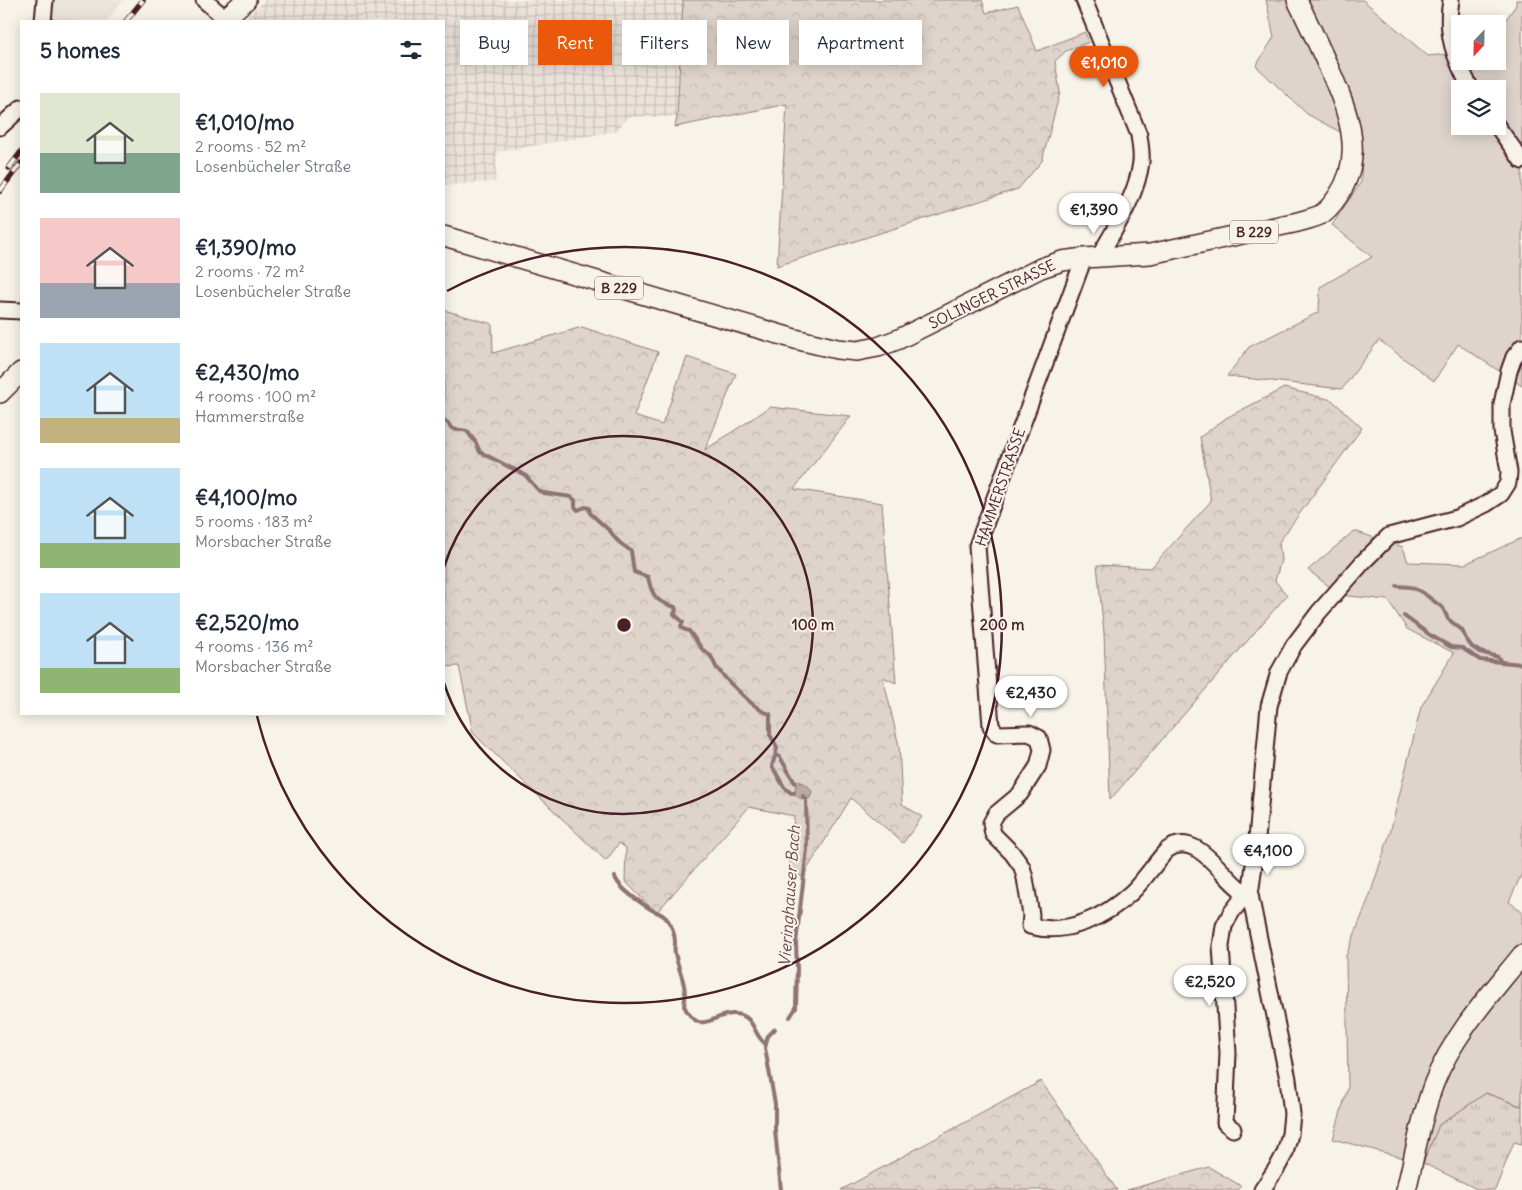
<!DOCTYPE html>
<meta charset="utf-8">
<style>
body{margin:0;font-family:Delius,sans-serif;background:#f2f2f3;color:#1f2937;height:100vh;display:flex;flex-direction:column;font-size:19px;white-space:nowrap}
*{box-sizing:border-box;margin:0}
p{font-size:16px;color:#747a83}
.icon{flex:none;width:28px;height:28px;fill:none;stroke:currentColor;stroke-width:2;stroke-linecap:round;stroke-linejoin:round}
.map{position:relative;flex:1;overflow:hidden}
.sheet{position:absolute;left:20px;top:20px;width:425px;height:695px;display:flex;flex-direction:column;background:#fff;border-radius:0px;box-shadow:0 2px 12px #0003}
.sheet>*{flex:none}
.top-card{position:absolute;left:460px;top:20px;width:475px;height:45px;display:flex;gap:10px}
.needle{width:32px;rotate:202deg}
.tools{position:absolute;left:1451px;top:15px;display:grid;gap:10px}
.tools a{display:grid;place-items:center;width:55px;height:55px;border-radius:0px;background:#fff;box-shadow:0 2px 12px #0003;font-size:25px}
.price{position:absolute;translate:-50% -42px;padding:0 11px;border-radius:18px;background:#fff;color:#222;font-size:16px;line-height:32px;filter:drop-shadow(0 1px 2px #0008)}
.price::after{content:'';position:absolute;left:50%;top:30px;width:15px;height:11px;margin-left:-8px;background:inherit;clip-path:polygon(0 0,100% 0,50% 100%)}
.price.selected{background:#ea580c;color:#fff}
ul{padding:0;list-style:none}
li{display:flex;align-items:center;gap:15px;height:125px;padding:0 20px}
li span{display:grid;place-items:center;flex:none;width:140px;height:100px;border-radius:0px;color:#555}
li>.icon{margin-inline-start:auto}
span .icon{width:60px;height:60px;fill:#fffc;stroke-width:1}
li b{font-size:21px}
h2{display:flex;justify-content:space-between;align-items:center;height:60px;padding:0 20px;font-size:21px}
.tag{padding:0 18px;border-radius:0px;background:#fff;box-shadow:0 2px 12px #0003;font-size:18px;line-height:45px}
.tag.selected{background:#ea580c;color:#fff}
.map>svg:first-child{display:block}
.built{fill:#eae3da}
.industrial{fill:url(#industrial-grid)}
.grass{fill:url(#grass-tufts);stroke:#947a7c}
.forest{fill:url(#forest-crowns);stroke:#947a7c}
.park{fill:#ded4cc;stroke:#947a7c;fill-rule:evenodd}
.water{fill:url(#water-ripples);stroke:#8e7275}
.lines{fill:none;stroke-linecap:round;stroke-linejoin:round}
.stream{stroke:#8e7275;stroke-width:4}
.minor-casing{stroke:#4a1f2b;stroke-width:19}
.major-casing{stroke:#4a1f2b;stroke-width:22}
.minor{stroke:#f7f3e8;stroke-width:15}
.major{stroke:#f7f3e8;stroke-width:19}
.rail-casing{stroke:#4a1f2b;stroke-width:5.5}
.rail{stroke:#f7f3e8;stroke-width:4;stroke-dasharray:11;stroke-linecap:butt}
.ring{fill:none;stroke:#4a1f2b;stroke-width:2.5}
.labels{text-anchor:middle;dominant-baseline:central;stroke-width:4;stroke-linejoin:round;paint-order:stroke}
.shield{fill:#f7f3e8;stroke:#7e5f64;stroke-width:1}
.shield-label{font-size:14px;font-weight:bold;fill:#4a1f2b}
.street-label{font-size:15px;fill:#4a1f2b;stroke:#f7f3e8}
.water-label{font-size:16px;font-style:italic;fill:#6c4950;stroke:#f7f3e8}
.centre{fill:#4a1f2b;stroke:#f7f3e8;stroke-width:2.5}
.ring-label{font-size:15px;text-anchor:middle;font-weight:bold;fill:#4a1f2b;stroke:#f7f3e8;stroke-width:4;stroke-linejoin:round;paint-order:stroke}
</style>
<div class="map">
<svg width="1522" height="1190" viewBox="0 0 1522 1190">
<defs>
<pattern id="industrial-grid" width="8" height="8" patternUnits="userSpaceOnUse" patternTransform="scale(1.25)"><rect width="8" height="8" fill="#eae3da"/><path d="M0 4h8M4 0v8" fill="none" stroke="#cac2bb"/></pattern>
<pattern id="grass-tufts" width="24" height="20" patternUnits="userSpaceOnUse" patternTransform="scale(1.25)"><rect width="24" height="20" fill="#ded4cc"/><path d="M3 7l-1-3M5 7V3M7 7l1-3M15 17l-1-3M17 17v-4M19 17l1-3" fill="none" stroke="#c0b6af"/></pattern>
<pattern id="forest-crowns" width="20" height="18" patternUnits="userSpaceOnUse" patternTransform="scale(1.25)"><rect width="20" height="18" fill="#ded4cc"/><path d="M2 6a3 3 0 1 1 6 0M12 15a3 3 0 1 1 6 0" fill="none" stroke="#c0b6af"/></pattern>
<pattern id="water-ripples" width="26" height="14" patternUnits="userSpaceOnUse" patternTransform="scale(1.25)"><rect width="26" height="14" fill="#bcaaa7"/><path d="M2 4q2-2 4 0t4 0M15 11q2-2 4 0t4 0" fill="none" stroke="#9b8a88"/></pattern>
</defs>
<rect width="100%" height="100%" fill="#f7f3e8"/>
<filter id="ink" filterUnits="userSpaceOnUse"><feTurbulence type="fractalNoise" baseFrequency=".02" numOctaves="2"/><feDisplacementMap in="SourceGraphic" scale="10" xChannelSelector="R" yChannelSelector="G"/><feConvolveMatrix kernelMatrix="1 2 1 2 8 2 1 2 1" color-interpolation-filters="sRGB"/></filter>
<g filter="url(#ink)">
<path class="built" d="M 54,0 L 123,0 L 107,21 L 51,21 Z"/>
<path class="industrial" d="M 265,0 L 683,0 L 677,117 L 627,117 L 617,131 L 497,152 L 495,182 L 444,185 L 444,21 L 242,21 Z"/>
<path class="grass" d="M 1486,1093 L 1520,1106 L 1522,1100 L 1522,1144 L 1514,1142 L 1495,1190 L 1479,1190 L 1423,1163 L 1439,1125 Z"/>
<g class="forest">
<path d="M 683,0 L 982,0 L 986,13 L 1018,5 L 1037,51 L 1085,32 L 1089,42 L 1066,51 L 1055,61 L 1060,92 L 1042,161 L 1018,189 L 777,266 L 787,104 L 675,127 L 677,117 Z"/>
<path d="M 444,310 L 492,324 L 493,353 L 582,327 L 658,352 L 634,416 L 662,425 L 687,357 L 736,374 L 705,450 L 770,407 L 851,416 L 794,489 L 882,503 L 896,683 L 883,677 L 899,746 L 902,804 L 922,817 L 903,843 L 851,798 L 803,876 L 789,875 L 794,816 L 749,807 L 656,913 L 625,881 L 626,848 L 619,843 L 606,861 L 473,733 L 459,666 L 444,667 Z"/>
<path d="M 1284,388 L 1332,400 L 1362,428 L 1279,542 L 1281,560 L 1275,581 L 1287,595 L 1110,800 L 1104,633 L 1097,565 L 1151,568 L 1211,501 L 1200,437 L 1226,418 Z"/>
<path d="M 1041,1081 L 1117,1190 L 841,1190 Z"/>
<path d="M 1209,1167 L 1241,1186 L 1237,1190 L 1127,1190 Z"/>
</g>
<g class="park">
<path d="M 1266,0 L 1363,0 L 1428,56 L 1460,53 L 1460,61 L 1498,61 L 1498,31 L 1516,5 L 1516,0 L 1522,0 L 1522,386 L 1458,344 L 1434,381 L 1379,340 L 1342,389 L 1227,376 L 1249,347 L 1319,312 L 1320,287 L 1372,257 L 1332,225 L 1361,182 L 1362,144 L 1307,114 L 1256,66 L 1274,37 ZM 1460,89 L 1498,89 L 1498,126 L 1460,126 Z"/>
<path d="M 1354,531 L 1403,547 L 1408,562 L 1465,564 L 1522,538 L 1522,873 L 1509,902 L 1522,911 L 1522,1100 L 1521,1106 L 1486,1093 L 1439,1125 L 1423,1163 L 1333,1139 L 1348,1087 L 1346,956 L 1370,895 L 1390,833 L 1421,707 L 1454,653 L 1407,629 L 1388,600 L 1340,595 L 1308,570 Z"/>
</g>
<path class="water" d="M 794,779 C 802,782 809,785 812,792 L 810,798 C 803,800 798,799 794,793 L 796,786 L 793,781 Z"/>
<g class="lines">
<g class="stream">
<path d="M 444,420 L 448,423 C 452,432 458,429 467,431 L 476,443 L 480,452 L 525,475 L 539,491 L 544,493 L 571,497 L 575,500 L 575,507 L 578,510 L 585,507 L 589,508 L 590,513 L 611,532 L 615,538 L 620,543 L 631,551 L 634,572 L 648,577 C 652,596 656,602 675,607 L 676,610 L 674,614 L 683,622 L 681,626 L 683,629 L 689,631 L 702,649 L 711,656 L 716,667 L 728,681 L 750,702 L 762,711 L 770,714 L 770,735 L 776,745 L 777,749 L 772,766 L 784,787 L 791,793 L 794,793"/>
<path d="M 1397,586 L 1410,587 L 1422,592 L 1443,608 L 1448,619 L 1462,630 L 1466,639 L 1472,647 L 1480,652 L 1498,657 L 1501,662"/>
<path d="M 1404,616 L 1430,635 L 1451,647 L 1462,648 L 1480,660 L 1522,664"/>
<path d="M 776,755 L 780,757 L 795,783"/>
<path d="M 615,877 C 619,889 641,903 652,910 C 656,912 662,914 665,917 C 671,923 675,934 675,942 C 675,946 674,950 675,953 C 679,973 688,985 684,1006 C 702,1041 715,1008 741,1015 C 755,1019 754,1037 766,1044"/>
<path d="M 790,1017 L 796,1008 L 797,968 L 796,943 L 807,849 L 806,799 L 803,796"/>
<path d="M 775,1029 L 768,1036 L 765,1048 L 775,1104 L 775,1130 L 781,1190"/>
</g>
<defs>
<g id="minor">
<path d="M 204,0 L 225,18"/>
<path d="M 1084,0 L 1139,135 C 1140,144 1142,153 1141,162 C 1137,196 1115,228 1099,257"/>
<path d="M 1451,0 C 1445,34 1455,59 1471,89"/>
<path d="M 43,21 L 45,0"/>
<path d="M 1497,126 L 1522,161"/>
<path d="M 0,127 L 21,108"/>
<path d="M 1084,258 L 977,546 L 991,726 L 997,734 L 1029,733 L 1039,738 L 1042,750 L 1038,766 L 1020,794 L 996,814 L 991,823 L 993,834 L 1012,853 L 1022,867 L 1025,878 L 1031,915 L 1030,926 C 1067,936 1105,917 1132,892 C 1145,879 1155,863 1167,850 C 1195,829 1220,874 1240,889 C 1243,892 1247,893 1250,895"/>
<path d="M 0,310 L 21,311"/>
<path d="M 1233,1129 L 1225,1123 L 1228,1053 L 1221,946 L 1224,926 L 1231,913 L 1242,899 L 1250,895"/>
<path d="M 1262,1190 L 1278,1166 L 1285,1153 L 1290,1134 L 1292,1114 L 1288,1079 L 1250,895 L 1256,850 L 1269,706 L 1279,672 L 1294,645 L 1319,612 L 1363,562 L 1389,536 L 1457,518 L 1486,504 L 1501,494 L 1508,483 L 1509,472 L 1502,431 L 1502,404 L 1509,371 L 1514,357 L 1522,347"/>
</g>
<g id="major">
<path d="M 222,21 L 246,0"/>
<path d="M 444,236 L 795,339 L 837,349 L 857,351 L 878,347 L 899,339 L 1041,268 L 1062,261 L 1084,258 L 1150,254 L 1298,222 C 1305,220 1313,218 1320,215 C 1327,211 1334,202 1338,196 C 1367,154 1346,107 1328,66 C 1318,44 1308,22 1297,0"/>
<path d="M 0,393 L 21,372"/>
<path d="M 1406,1190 C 1415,1155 1421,1117 1434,1083 C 1453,1035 1490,995 1522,955"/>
</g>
</defs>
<use href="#minor" class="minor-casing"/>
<use href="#major" class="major-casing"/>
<use href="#minor" class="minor"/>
<use href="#major" class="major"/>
<defs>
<g id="rail">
<path d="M 126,21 L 143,0"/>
<path d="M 9,168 L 21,152"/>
<path d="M 0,191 L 21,163"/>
</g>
</defs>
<use href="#rail" class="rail-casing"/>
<use href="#rail" class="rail"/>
</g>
</g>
<g class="ring">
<path d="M444 567A189 189 0 1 1 444 683"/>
<path d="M447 291A378 378 0 1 1 257 716"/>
</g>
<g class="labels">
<g class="shield">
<rect x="1230" y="220.5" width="48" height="23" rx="4"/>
<rect x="595" y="276.5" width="48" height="23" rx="4"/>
</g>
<g class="shield-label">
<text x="1254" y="232">B 229</text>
<text x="619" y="288">B 229</text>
</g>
<g class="street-label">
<text transform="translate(992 294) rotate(-26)">SOLINGER STRASSE</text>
<text transform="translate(1000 487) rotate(-71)">HAMMERSTRASSE</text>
</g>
<g class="water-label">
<text transform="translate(789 896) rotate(-86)">Vieringhauser Bach</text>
</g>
</g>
<circle cx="624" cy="625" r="8" class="centre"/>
<g class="ring-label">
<text x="813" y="630">100 m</text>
<text x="1002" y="630">200 m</text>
</g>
</svg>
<div class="tools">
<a><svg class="needle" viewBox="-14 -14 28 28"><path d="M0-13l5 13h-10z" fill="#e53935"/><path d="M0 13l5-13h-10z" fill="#747a83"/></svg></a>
<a><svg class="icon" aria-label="layers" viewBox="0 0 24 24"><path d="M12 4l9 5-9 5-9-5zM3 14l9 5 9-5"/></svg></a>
</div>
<b class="price selected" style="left:1104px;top:88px">€1,010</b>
<b class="price" style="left:1094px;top:235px">€1,390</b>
<b class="price" style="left:1031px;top:718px">€2,430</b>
<b class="price" style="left:1268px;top:876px">€4,100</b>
<b class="price" style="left:1210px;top:1007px">€2,520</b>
<div class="top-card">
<a class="tag">Buy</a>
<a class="tag selected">Rent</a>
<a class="tag">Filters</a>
<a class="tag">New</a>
<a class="tag">Apartment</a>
</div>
<section class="sheet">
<h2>5 homes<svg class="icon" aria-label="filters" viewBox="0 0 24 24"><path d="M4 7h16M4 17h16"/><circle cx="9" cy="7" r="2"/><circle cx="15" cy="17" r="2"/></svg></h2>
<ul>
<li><span style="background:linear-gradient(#dfe7d0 60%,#7fa58c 0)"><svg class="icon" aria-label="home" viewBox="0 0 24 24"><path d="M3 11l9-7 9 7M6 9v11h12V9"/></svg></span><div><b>€1,010/mo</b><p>2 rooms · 52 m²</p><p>Losenbücheler Straße</p></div></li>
<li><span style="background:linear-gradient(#f6c9c9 65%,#9aa5b1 0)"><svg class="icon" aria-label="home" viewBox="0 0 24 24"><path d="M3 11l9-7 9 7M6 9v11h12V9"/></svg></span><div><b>€1,390/mo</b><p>2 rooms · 72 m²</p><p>Losenbücheler Straße</p></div></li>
<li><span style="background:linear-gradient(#bfe0f5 75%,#c2b280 0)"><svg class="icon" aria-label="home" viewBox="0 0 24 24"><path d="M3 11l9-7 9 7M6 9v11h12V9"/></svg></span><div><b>€2,430/mo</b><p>4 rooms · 100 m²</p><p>Hammerstraße</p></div></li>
<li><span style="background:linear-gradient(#bfe0f5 75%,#8fb573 0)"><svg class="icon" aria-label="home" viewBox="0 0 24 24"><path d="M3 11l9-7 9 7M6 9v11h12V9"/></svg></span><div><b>€4,100/mo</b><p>5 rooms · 183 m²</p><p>Morsbacher Straße</p></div></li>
<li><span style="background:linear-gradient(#bfe0f5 75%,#8fb573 0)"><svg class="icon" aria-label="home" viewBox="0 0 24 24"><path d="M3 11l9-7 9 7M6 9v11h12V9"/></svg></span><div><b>€2,520/mo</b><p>4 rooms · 136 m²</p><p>Morsbacher Straße</p></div></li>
</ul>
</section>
</div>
